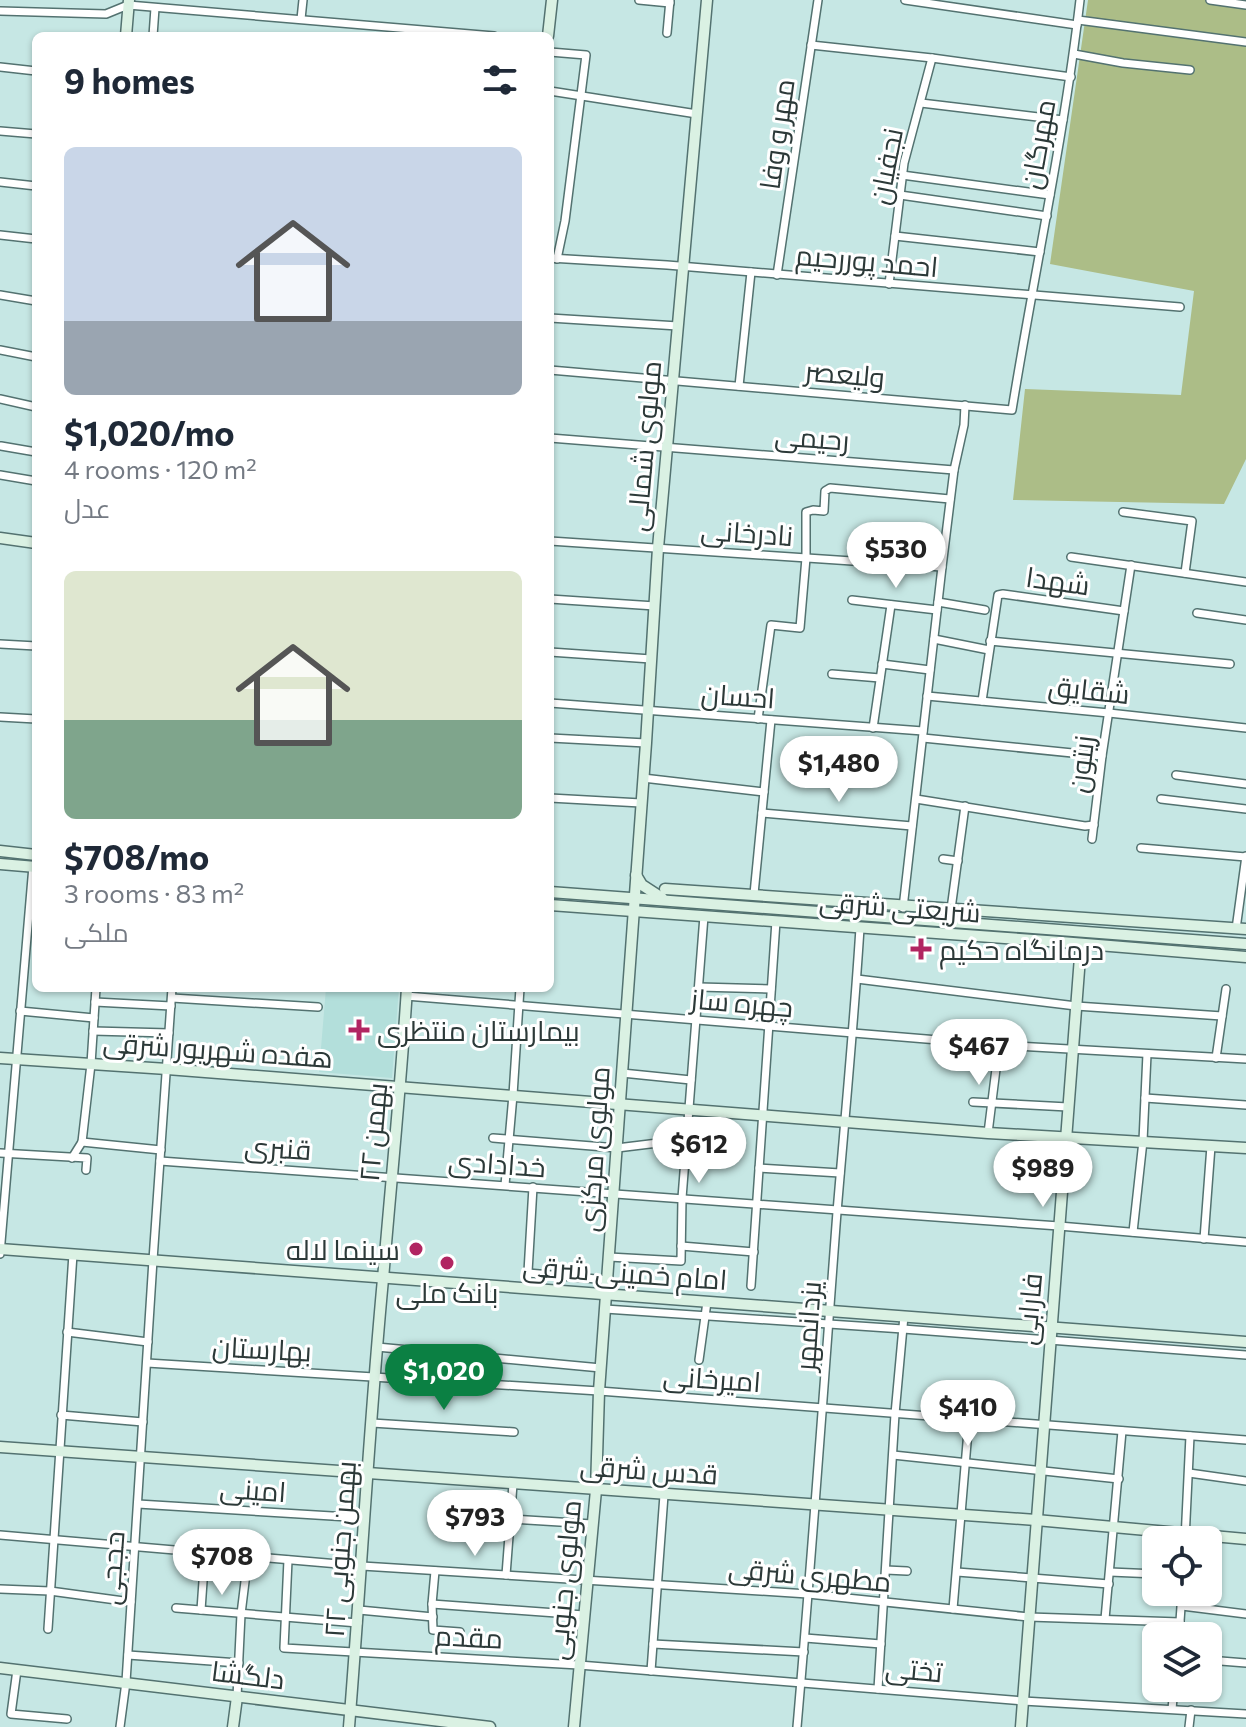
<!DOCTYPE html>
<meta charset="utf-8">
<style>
body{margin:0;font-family:Commissioner,Cairo,sans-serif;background:#f2f2f3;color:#1f2937;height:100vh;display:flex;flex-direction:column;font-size:30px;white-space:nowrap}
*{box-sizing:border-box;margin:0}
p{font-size:26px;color:#747a83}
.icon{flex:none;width:44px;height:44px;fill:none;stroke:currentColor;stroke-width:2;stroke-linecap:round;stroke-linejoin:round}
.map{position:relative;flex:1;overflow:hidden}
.drawer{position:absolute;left:32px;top:32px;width:522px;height:960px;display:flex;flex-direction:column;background:#fff;border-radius:12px;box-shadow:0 2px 6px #0004}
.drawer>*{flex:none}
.controls{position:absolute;left:1142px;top:1526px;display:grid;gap:16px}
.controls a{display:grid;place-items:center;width:80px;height:80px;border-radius:12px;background:#fff;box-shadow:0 2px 6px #0004;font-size:40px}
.price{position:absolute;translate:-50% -68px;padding:0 18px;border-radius:28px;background:#fff;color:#222;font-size:26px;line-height:52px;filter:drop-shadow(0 2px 4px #0008)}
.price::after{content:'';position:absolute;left:50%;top:48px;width:24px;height:18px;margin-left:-12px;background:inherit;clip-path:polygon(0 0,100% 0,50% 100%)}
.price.active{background:#0b8043;color:#fff}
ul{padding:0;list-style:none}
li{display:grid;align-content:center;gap:16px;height:424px;padding:0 32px}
li span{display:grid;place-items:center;height:248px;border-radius:12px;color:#555}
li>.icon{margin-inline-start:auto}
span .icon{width:144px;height:144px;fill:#fffc;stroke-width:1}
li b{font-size:34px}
h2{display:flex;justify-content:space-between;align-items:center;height:96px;padding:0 32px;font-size:34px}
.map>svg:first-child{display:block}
.built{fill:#b3dfdb}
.green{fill:#acbd87}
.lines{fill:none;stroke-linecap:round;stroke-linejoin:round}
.street-casing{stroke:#537270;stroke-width:10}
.secondary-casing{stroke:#537270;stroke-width:13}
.street{stroke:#fff;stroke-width:7}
.secondary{stroke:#daf1e3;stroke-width:10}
.poi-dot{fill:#b12561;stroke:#fff;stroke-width:3}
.labels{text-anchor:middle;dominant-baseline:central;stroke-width:6;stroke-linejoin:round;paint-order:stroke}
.street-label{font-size:28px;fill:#2c3938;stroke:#fff}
.poi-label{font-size:28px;fill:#2c3938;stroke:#fff;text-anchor:start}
</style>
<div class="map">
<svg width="1246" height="1727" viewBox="0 0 1246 1727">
<rect width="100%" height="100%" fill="#c6e7e4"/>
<path class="built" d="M 326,988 L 399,988 L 392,1078 L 319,1072 Z"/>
<path class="green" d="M 1088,0 L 1246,0 L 1246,459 L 1224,504 L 1013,500 L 1025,389 L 1181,395 L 1194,291 L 1050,264 Z"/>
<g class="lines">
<defs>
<g id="street">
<path d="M 639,0 L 670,3"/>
<path d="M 905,0 L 1077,25"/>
<path d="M 1210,0 L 1246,5"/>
<path d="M 0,11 L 106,14 L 128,5 L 494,36"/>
<path d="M 301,19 L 303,0"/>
<path d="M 1078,20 L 1246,42"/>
<path d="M 667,33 L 670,0"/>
<path d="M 153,36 L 155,8"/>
<path d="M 811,45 L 932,58 L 1071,77"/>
<path d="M 550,52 L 586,55 L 565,221 L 557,259"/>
<path d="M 1074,54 L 1123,63 L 1190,70"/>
<path d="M 0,67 L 36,71"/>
<path d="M 550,91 L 697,114"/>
<path d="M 921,103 L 1063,120"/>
<path d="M 0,131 L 36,134"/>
<path d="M 902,175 L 1050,195"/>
<path d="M 0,182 L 36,186"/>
<path d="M 900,195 L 1047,216"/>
<path d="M 0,235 L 36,239"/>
<path d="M 895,236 L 1040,252"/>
<path d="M 550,258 L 667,265 L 1180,307"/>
<path d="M 777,275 L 818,0"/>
<path d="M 889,284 L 904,163 L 932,58"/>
<path d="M 0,295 L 36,301"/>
<path d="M 550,318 L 678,326"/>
<path d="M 0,350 L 36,357"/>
<path d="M 550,370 L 1012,410 C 1034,273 1064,138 1080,0"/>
<path d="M 739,386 L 751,272"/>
<path d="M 0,399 L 36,407"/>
<path d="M 550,438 L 954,470"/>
<path d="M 1,446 L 36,452"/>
<path d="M 0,475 L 36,481"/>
<path d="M 1123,512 L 1192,521 L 1185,573"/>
<path d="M 550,541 L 942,567"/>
<path d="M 1071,557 L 1246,582"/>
<path d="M 550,599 L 655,606"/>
<path d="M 852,600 L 937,610"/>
<path d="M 938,602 L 985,610"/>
<path d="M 1197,613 L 1246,620"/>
<path d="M 934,639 L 989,650"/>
<path d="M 990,641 L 1230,664"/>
<path d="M 0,644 L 36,646"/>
<path d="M 550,652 L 651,659"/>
<path d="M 882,664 L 930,670"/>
<path d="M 832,674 L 880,678"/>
<path d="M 927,696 L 1109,713 L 1246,728"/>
<path d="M 982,701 L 998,595 L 1003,594 L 1124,611"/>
<path d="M 550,703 L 923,731"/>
<path d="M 0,717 L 36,719"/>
<path d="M 758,719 L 771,625 L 800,628 L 806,558 L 806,512 L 813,510 L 824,511 L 825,491 L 830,488 L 950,499"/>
<path d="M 873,728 L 891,605"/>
<path d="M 550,738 L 646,743"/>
<path d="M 923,738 L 1102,756"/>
<path d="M 1176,775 L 1246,784"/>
<path d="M 643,778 L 764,792"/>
<path d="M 550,798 L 641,803"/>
<path d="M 916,799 L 1085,826 L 1094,825"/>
<path d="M 1161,799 L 1246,809"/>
<path d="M 762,813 L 912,826"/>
<path d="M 1092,839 L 1102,756 L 1131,565"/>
<path d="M 1141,848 L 1246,857"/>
<path d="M 943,859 L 958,861"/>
<path d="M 754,894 L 771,720"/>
<path d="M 903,908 L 942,567 L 954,470 L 964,425 L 965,405"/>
<path d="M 951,909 L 965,806"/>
<path d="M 1236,929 L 1246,856"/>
<path d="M 857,979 L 1076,1006 L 1222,1016"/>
<path d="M 699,987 L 771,989"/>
<path d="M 406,996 L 999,1045 L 1246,1059"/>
<path d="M 172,998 L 318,1007"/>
<path d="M 95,1002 L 171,1006"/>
<path d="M 20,1011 L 94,1018"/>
<path d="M 93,1031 L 169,1033"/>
<path d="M 1216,1058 L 1226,989"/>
<path d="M 622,1073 L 691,1080"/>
<path d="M 1145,1098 L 1246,1105"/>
<path d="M 973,1102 L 1068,1107"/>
<path d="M 988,1133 L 999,1045"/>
<path d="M 493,1138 L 617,1148 L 658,1143 L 686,1147"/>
<path d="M 82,1142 L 161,1150"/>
<path d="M 0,1153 L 87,1158 L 86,1170"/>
<path d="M 72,1158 L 82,1142 L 91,1064 L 96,988"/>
<path d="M 160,1161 L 1059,1226 L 1246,1242"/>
<path d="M 759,1168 L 840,1173"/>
<path d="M 505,1185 L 513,1095 L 520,988"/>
<path d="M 1133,1232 L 1143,1141 L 1147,1054"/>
<path d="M 1204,1239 L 1211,1146"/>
<path d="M 681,1246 L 754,1252"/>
<path d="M 0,1254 L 33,866"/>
<path d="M 609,1257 L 681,1261 L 682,1198 L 704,916"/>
<path d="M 528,1273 L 608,1280"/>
<path d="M 751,1286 L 776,921"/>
<path d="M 527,1289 L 533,1187"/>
<path d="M 605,1309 L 903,1329 L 1246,1355"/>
<path d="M 67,1332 L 148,1342"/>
<path d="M 377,1347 L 601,1368"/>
<path d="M 699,1360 L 707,1302"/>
<path d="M 147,1363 L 599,1391 L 1246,1440"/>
<path d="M 61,1415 L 143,1422"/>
<path d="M 372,1423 L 514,1432"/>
<path d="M 893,1455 L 1119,1479"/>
<path d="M 1189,1473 L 1246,1481"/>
<path d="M 138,1504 L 365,1518"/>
<path d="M 511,1519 L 592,1524"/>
<path d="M 0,1535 L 362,1566 L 808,1594 L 1029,1617 L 1180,1622"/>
<path d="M 1185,1540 L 1190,1436"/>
<path d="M 288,1560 L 284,1648 L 579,1665 L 1023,1701 L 1246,1714"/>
<path d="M 886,1570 L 907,1571"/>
<path d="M 435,1571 L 432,1604 L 433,1630 L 460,1632"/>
<path d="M 957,1572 L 1109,1584"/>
<path d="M 1110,1572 L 1156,1574"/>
<path d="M 506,1575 L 513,1484"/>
<path d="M 0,1589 L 50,1591 L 131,1602"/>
<path d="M 432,1604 L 584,1615"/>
<path d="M 1182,1606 L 1246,1614"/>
<path d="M 176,1608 L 358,1623"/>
<path d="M 953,1609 L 969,1419"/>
<path d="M 201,1610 L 205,1553"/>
<path d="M 359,1610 L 433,1617"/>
<path d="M 1105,1619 L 1122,1431"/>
<path d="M 48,1629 L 73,1254"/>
<path d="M 1179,1636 L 1182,1592"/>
<path d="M 805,1638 L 881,1644"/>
<path d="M 653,1644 L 804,1652"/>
<path d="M 128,1655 L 239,1663"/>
<path d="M 1208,1660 L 1246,1663"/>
<path d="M 17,1670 L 11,1714 L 67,1719"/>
<path d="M 651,1671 L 664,1495"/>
<path d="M 878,1689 L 895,1414 L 904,1316"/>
<path d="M 237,1697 L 241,1614 L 248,1557"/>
<path d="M 1172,1709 L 1174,1688"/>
<path d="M 120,1727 L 126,1682 L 153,1260 L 172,988"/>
<path d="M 797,1727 C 812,1555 824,1384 837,1212 C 845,1117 854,1023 860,928"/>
<path d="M 1189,1727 L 1191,1710"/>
</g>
<g id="secondary">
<path d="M 126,36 L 129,0"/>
<path d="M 548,36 L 552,0"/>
<path d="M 0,538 L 36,543"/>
<path d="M 0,851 L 36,855"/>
<path d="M 0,864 L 36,867"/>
<path d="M 636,875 L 642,885 L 662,898"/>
<path d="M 665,889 L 1246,929"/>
<path d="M 550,892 L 1246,944"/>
<path d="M 550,905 L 1061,942 L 1246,957"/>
<path d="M 0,1058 L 167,1069 L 988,1133 L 1246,1148"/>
<path d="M 0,1249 L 1246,1342"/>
<path d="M 0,1447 L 1036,1520 L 1246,1539"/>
<path d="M 0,1668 L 490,1727"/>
<path d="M 233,1727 L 237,1697"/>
<path d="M 349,1727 C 361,1578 369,1428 383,1279 C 391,1182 401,1085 407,988"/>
<path d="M 574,1727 L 596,1490 L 599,1391 L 646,743 L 658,548 L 707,0"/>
<path d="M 1021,1727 L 1081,944"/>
</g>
</defs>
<use href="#street" class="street-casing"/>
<use href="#secondary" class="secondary-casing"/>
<use href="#street" class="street"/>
<use href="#secondary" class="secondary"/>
</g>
<g class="poi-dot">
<path d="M917 937h8v8h8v8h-8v8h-8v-8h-8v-8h8z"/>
<path d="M355 1018h8v8h8v8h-8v8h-8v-8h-8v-8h8z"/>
<circle cx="416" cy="1249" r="8"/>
<circle cx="447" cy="1263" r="8"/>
</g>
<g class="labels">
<g class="street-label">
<text transform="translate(776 134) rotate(-82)">مهر و وفا</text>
<text transform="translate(1037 144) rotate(-80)">مهرگان</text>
<text transform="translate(885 166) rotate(-79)">نجفیان</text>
<text transform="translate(867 260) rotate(5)">احمد پوررحیم</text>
<text transform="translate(845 373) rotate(5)">ولیعصر</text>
<text transform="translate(812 437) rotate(4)">رحیمی</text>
<text transform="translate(643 446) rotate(-85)">مولوی شمالی</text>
<text transform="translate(747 532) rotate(4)">نادرخانی</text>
<text transform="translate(1058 580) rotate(8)">شهدا</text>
<text transform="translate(1089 689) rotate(6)">شقایق</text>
<text transform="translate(738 695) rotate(4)">احسان</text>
<text transform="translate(1080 764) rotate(-83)">زیتون</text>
<text transform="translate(900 906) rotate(4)">شریعتی شرقی</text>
<text transform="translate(742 1002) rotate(5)">چهره ساز</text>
<text transform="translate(218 1049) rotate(4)">هفده شهریور شرقی</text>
<text transform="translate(372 1132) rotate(-85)">۲۲ بهمن</text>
<text transform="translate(278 1147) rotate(4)">قنبری</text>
<text transform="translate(593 1149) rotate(-86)">مولوی مرکزی</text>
<text transform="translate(497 1163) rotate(4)">خدادادی</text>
<text transform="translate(625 1272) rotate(4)">امام خمینی شرقی</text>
<text transform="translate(1028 1309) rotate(-85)">فارابی</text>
<text transform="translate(807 1326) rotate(-86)">یزدانمهر</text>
<text transform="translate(262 1348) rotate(3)">بهارستان</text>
<text transform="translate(712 1378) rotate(4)">امیرخانی</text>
<text transform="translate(649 1469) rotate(4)">قدس شرقی</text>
<text transform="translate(253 1489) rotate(4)">امینی</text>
<text transform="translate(339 1549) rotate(-86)">۲۲ بهمن جنوبی</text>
<text transform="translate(111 1568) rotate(-86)">حججی</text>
<text transform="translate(810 1574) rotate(5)">مطهری شرقی</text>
<text transform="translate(563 1580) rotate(-85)">مولوی جنوبی</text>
<text transform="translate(469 1636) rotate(3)">مقدم</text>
<text transform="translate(914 1669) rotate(5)">تختی</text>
<text transform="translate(248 1674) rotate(7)">دلگشا</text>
</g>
<g class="poi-label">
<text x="939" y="949">درمانگاه حکیم</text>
<text x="377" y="1030">بیمارستان منتظری</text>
<text x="400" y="1249" text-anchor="end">سینما لاله</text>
<text x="447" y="1292" text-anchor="middle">بانک ملی</text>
</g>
</g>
</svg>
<div class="controls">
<a><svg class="icon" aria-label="locate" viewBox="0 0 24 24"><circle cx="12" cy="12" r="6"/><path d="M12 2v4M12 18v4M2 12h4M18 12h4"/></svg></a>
<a><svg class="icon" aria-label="layers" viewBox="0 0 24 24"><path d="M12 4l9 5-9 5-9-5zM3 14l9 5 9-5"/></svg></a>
</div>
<b class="price" style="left:896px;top:590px">$530</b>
<b class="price" style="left:839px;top:804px">$1,480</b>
<b class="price" style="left:979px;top:1087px">$467</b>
<b class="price" style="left:699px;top:1185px">$612</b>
<b class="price" style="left:1043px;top:1209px">$989</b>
<b class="price active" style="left:444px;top:1412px">$1,020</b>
<b class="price" style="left:968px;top:1448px">$410</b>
<b class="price" style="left:475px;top:1558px">$793</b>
<b class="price" style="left:222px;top:1597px">$708</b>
<section class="drawer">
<h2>9 homes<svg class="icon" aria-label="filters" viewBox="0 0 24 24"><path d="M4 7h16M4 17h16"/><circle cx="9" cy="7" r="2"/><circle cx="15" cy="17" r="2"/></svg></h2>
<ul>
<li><span style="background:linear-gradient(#c9d6e8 70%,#9aa5b1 0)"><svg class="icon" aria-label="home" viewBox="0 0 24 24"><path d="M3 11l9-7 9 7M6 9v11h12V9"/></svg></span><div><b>$1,020/mo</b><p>4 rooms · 120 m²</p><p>عدل</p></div></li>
<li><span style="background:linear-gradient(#dfe7d0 60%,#7fa58c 0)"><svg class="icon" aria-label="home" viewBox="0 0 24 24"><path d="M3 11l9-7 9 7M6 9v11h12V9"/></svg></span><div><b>$708/mo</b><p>3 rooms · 83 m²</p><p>ملکی</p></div></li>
</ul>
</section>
</div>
